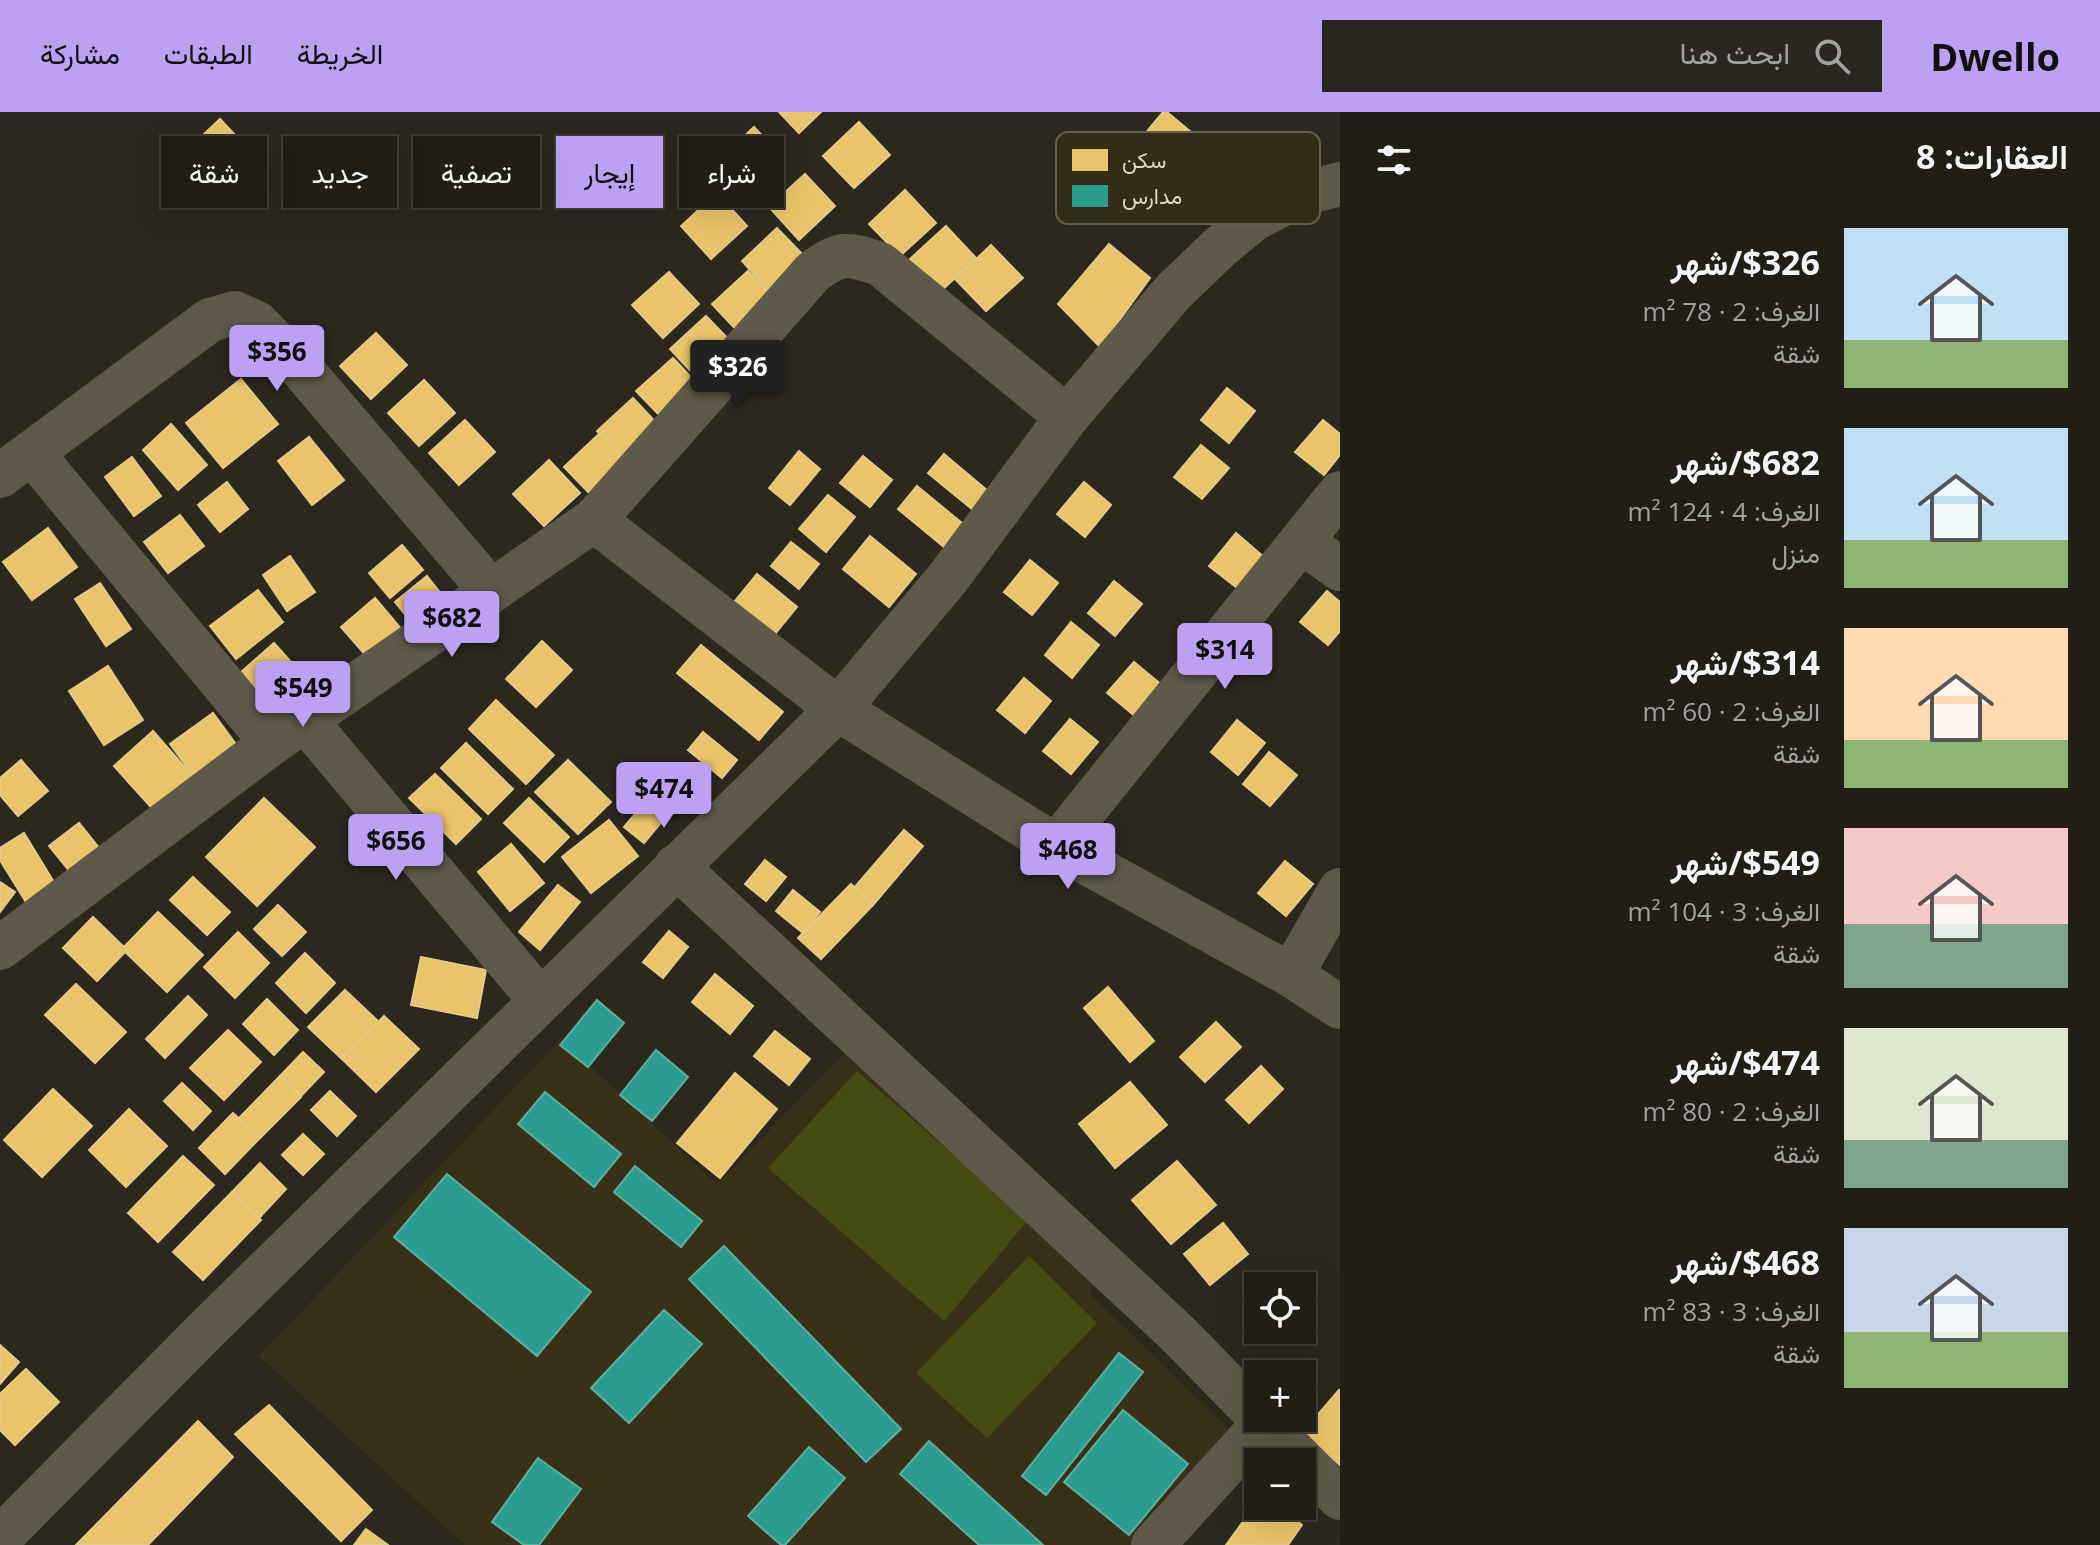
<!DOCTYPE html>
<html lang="ar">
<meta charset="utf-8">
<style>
body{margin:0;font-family:"Open Sans",Vazirmatn,sans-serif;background:#29271f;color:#f1f3f6;direction:rtl;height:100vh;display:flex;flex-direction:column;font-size:30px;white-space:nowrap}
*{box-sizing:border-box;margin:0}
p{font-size:26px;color:#a2a2a1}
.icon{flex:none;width:44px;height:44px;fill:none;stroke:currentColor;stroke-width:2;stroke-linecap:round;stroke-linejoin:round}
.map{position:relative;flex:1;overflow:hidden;direction:ltr}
.sheet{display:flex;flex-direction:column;background:#211e16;width:760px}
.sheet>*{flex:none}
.banner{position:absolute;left:24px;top:24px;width:760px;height:72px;direction:rtl;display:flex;gap:16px}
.tools{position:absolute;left:1244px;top:1160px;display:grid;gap:16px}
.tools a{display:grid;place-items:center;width:72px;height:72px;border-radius:0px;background:#211e16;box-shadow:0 8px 32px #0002,0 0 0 2px #3e3c35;font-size:40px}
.price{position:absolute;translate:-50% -68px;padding:0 18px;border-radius:8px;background:#bca0f2;color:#111;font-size:26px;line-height:52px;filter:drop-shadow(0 2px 4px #0008)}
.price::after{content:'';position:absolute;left:50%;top:48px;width:24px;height:18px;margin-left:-12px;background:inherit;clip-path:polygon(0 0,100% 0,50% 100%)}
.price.current{background:#222;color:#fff}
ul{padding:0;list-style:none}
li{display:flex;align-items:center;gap:24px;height:200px;padding:0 32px}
li span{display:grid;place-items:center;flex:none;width:224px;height:160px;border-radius:0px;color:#555}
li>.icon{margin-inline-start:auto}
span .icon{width:96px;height:96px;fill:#fffc;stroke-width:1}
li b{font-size:34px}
h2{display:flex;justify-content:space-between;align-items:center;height:96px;padding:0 32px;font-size:34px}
.tag{padding:0 28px;border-radius:0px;background:#211e16;box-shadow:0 8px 32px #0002,0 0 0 2px #3e3c35;font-size:28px;line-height:72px}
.tag.current{background:#bca0f2;color:#111}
header{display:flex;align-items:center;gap:48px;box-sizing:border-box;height:112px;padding:0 40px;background:#bca0f2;color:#111}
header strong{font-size:38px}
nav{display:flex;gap:44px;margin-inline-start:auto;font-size:28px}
.search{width:560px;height:72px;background:#29271f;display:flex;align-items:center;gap:20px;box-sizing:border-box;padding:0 28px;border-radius:0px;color:#a2a2a1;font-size:30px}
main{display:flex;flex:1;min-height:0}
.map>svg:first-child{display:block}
.built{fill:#383117}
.green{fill:#444c13}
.homes{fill:#e9c46a;stroke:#e5ca87;stroke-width:2}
.schools{fill:#2a9d8f;stroke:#5fafa1;stroke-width:2}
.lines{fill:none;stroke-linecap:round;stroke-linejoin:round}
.minor{stroke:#5e5949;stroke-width:44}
.key{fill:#322c18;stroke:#65604e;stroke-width:2}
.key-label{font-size:22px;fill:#dbd8cb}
</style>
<header>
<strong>Dwello</strong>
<div class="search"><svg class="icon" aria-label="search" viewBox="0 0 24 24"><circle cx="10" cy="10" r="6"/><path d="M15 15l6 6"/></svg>ابحث هنا</div>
<nav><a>الخريطة</a><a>الطبقات</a><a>مشاركة</a></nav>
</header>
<main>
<section class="sheet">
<h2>العقارات: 8<svg class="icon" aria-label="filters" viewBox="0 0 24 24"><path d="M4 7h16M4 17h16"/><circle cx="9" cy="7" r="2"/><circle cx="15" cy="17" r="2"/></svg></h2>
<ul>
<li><span style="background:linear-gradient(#bfe0f5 70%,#8fb573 0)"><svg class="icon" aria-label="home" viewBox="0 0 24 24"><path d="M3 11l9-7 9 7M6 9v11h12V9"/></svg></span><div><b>$326/شهر</b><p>الغرف: 2 · 78 m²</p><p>شقة</p></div></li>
<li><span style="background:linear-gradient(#bfe0f5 70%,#8fb573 0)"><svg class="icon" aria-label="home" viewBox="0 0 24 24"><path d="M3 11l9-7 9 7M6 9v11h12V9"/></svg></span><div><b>$682/شهر</b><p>الغرف: 4 · 124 m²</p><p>منزل</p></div></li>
<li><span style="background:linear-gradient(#ffd9b3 70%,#8fb573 0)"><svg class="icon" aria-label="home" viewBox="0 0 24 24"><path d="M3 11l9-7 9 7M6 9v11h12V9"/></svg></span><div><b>$314/شهر</b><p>الغرف: 2 · 60 m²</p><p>شقة</p></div></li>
<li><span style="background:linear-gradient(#f6c9c9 60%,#7fa58c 0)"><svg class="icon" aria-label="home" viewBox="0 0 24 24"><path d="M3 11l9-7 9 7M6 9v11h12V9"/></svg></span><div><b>$549/شهر</b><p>الغرف: 3 · 104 m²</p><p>شقة</p></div></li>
<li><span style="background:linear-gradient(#dfe7d0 70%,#7fa58c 0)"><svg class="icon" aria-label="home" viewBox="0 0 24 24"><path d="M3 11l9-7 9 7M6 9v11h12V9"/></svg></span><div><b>$474/شهر</b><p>الغرف: 2 · 80 m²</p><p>شقة</p></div></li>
<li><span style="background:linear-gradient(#c9d6e8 65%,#8fb573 0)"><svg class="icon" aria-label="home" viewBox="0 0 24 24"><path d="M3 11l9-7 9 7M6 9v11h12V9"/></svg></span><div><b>$468/شهر</b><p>الغرف: 3 · 83 m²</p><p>شقة</p></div></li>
</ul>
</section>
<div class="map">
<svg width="1340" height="1433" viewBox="0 0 1340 1433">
<rect width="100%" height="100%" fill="#2c281e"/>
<path class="built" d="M 561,927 L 717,1072 L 846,939 L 1105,1164 L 1089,1181 L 1237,1325 L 1139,1433 L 465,1433 L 259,1244 Z"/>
<g class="green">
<path d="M 857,959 L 1028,1108 L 944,1209 L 768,1056 Z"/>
<path d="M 1029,1144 L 1097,1211 L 987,1326 L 916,1261 Z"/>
</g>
<g class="homes">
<path d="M 779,0 L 821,0 L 799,21 Z"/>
<path d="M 1163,0 L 1167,0 L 1192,21 L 1166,53 L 1138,30 Z"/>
<path d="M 220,7 L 251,40 L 215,73 L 184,41 Z"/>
<path d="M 859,10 L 890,43 L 854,76 L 823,44 Z"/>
<path d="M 754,15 L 785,48 L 749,81 L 718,49 Z"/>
<path d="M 805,62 L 835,94 L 799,128 L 769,95 Z"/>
<path d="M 905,78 L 936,111 L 900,144 L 869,112 Z"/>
<path d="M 717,81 L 747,114 L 711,147 L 681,114 Z"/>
<path d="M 946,114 L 976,146 L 940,180 L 910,147 Z"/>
<path d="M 777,116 L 808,148 L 772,182 L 742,149 Z"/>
<path d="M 1109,132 L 1150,166 L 1100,235 L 1058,192 Z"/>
<path d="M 991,133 L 1023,166 L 986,199 L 955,167 Z"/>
<path d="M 748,159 L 779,191 L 743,225 L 712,192 Z"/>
<path d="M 669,160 L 699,192 L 663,226 L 632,193 Z"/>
<path d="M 706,204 L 737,236 L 701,270 L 670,237 Z"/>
<path d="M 376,221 L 407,253 L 371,287 L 340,254 Z"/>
<path d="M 673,246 L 703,278 L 668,312 L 636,279 Z"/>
<path d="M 241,267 L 278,312 L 223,356 L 186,311 Z"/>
<path d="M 424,268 L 455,301 L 419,334 L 388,301 Z"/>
<path d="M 1227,276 L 1255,299 L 1229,331 L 1201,308 Z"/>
<path d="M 633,286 L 663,318 L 627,351 L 597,319 Z"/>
<path d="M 465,308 L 495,340 L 459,373 L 429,341 Z"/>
<path d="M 1323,308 L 1340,322 L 1340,343 L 1324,363 L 1295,340 Z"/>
<path d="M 171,312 L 207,353 L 178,378 L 143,338 Z"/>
<path d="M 600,321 L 631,354 L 595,387 L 564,355 Z"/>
<path d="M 309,325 L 344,368 L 312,393 L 278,349 Z"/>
<path d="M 1201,333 L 1229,356 L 1202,387 L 1174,365 Z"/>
<path d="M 799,339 L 820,357 L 790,393 L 769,376 Z"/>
<path d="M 944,342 L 1000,389 L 984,407 L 928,361 Z"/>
<path d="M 863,344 L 892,368 L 870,395 L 840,371 Z"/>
<path d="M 132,345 L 161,384 L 134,404 L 105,365 Z"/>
<path d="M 549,348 L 580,381 L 544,414 L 513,382 Z"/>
<path d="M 227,370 L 248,397 L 220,420 L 198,393 Z"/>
<path d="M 1084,370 L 1111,393 L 1085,425 L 1057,402 Z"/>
<path d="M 917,374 L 974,421 L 955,444 L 898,397 Z"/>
<path d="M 828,383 L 855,405 L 826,440 L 799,417 Z"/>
<path d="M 180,403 L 204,434 L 168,461 L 144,430 Z"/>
<path d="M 48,416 L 77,455 L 32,488 L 3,450 Z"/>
<path d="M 1236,421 L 1264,445 L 1237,476 L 1209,454 Z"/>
<path d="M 870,424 L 916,462 L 889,495 L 843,457 Z"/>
<path d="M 791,430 L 819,452 L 799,477 L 771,454 Z"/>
<path d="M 402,433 L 423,458 L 390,486 L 369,461 Z"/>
<path d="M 290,444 L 315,480 L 287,499 L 263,463 Z"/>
<path d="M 1030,448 L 1058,471 L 1032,503 L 1004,480 Z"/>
<path d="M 757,462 L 797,495 L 770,528 L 730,495 Z"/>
<path d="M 427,464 L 447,489 L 415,515 L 395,490 Z"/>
<path d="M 1114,469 L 1142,492 L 1115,524 L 1088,501 Z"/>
<path d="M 100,471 L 131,517 L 106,534 L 75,487 Z"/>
<path d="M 258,478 L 283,510 L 236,547 L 210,514 Z"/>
<path d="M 1327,479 L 1340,490 L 1340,519 L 1328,533 L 1300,510 Z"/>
<path d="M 375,486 L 403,519 L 369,547 L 341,515 Z"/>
<path d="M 1071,510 L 1099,533 L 1072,566 L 1045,543 Z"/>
<path d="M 542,529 L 572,558 L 536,595 L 506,567 Z"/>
<path d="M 274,531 L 290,549 L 256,579 L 240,561 Z"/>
<path d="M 701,533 L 783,600 L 759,628 L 677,561 Z"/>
<path d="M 1134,550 L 1162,573 L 1135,604 L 1107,581 Z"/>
<path d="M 108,554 L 143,608 L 104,633 L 69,579 Z"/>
<path d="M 1024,566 L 1051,589 L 1025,621 L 997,598 Z"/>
<path d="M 496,588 L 554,643 L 526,672 L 469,617 Z"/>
<path d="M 213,601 L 241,639 L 198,670 L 170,632 Z"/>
<path d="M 1070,607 L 1098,630 L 1071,662 L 1043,639 Z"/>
<path d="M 1237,608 L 1265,631 L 1238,663 L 1211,640 Z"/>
<path d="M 153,619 L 197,669 L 158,703 L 114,654 Z"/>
<path d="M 703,620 L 737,648 L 722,666 L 688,638 Z"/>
<path d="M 466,631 L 513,677 L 488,702 L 441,656 Z"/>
<path d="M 1269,640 L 1297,663 L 1270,694 L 1243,672 Z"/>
<path d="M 21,648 L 48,679 L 18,704 L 0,683 L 0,666 Z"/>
<path d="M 568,648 L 611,690 L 578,722 L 535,680 Z"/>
<path d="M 435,662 L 481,707 L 456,732 L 409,686 Z"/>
<path d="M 659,673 L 679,689 L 644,731 L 624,715 Z"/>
<path d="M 264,686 L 315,735 L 257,794 L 206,745 Z"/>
<path d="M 529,686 L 569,725 L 544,750 L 504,711 Z"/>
<path d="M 609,708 L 638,744 L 591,781 L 562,745 Z"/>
<path d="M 79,711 L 100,737 L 71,761 L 49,734 Z"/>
<path d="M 904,718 L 923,734 L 873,793 L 854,776 Z"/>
<path d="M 24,721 L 55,772 L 26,790 L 0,748 L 0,736 Z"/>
<path d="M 511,732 L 544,771 L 510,799 L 478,760 Z"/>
<path d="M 765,748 L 786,765 L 766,789 L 745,772 Z"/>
<path d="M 1285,749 L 1313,772 L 1286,804 L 1258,781 Z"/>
<path d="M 193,765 L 230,800 L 207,823 L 170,788 Z"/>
<path d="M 0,770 L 15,780 L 0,800 Z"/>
<path d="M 851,772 L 873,793 L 821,847 L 798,826 Z"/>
<path d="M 558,773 L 580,790 L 540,838 L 519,820 Z"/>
<path d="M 793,778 L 820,800 L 803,821 L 776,799 Z"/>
<path d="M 278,793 L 306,820 L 282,844 L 254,817 Z"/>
<path d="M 158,800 L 203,843 L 167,880 L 122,837 Z"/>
<path d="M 93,805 L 127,838 L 97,869 L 63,836 Z"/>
<path d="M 669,819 L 688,835 L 663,866 L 643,850 Z"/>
<path d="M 238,820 L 269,851 L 235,886 L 204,855 Z"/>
<path d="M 305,841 L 335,871 L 306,901 L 276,871 Z"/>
<path d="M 421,845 L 486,858 L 477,906 L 411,893 Z"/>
<path d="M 715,862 L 753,894 L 730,922 L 692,890 Z"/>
<path d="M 76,872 L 126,920 L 95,951 L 45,903 Z"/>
<path d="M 1108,875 L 1154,929 L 1130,950 L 1084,896 Z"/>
<path d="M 345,878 L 379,910 L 342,947 L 308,915 Z"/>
<path d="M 188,884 L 207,903 L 165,946 L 146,927 Z"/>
<path d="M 267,887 L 298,918 L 274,943 L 243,912 Z"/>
<path d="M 384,904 L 419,937 L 376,980 L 342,947 Z"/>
<path d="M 1216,910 L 1241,935 L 1205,970 L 1180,945 Z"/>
<path d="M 228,918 L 261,950 L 224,988 L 190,956 Z"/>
<path d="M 775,919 L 810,947 L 789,973 L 754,944 Z"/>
<path d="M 303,940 L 324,960 L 301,984 L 280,964 Z"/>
<path d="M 1261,954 L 1283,977 L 1249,1011 L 1226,988 Z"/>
<path d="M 735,961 L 777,997 L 720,1066 L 677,1031 Z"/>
<path d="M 280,964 L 301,985 L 260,1026 L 239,1006 Z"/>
<path d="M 1130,970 L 1167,1013 L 1115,1056 L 1079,1012 Z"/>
<path d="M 182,971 L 211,999 L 193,1018 L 164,989 Z"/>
<path d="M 53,977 L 92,1014 L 42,1065 L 4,1028 Z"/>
<path d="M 330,979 L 356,1004 L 337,1024 L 311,998 Z"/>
<path d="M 129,997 L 167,1034 L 126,1075 L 89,1038 Z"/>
<path d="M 233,1001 L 260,1026 L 225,1062 L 199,1036 Z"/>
<path d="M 303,1022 L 324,1042 L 303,1063 L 282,1043 Z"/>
<path d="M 183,1044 L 214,1073 L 158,1130 L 128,1101 Z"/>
<path d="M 1177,1049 L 1216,1093 L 1171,1132 L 1132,1088 Z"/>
<path d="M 260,1051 L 286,1077 L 259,1106 L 232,1080 Z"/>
<path d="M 232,1080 L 261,1108 L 203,1168 L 173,1140 Z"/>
<path d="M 1223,1111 L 1248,1142 L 1210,1173 L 1184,1142 Z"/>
<path d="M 0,1233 L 19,1250 L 0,1272 Z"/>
<path d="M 26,1257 L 59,1290 L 15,1333 L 0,1318 L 0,1282 Z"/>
<path d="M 1339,1278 L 1340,1279 L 1340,1353 L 1302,1321 Z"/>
<path d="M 269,1293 L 372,1398 L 341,1429 L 235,1322 Z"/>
<path d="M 198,1309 L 233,1345 L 148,1433 L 76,1433 Z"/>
<path d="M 1258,1389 L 1258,1394 L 1276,1394 L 1302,1413 L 1288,1433 L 1226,1433 Z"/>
<path d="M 366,1417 L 388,1433 L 354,1433 Z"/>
</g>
<g class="schools">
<path d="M 597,888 L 624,911 L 588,955 L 560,933 Z"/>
<path d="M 656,938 L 688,965 L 652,1009 L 620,983 Z"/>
<path d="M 545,980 L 621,1042 L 594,1075 L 518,1012 Z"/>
<path d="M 635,1054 L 702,1109 L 681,1135 L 614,1080 Z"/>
<path d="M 447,1062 L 591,1180 L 537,1244 L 394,1125 Z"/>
<path d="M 724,1134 L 901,1317 L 866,1350 L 689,1167 Z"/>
<path d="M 664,1198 L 702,1232 L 629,1311 L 591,1276 Z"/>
<path d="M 1119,1241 L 1143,1260 L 1046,1383 L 1022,1364 Z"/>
<path d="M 1123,1298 L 1188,1352 L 1129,1423 L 1064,1370 Z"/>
<path d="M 929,1329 L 1043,1433 L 979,1433 L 900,1362 Z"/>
<path d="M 809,1335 L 845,1366 L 785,1433 L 781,1433 L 748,1404 Z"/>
<path d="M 538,1346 L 581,1377 L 539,1433 L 524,1433 L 492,1410 Z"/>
</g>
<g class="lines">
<g class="minor">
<path d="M 1067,305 L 880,152 C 847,141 841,139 813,160 L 594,408 L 838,597 L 1056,734 L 1291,863 L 1340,895"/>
<path d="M 0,364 L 210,208 L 235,201 L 257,211 L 299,254 L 490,478"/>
<path d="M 1302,430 L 1340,457"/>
<path d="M 305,608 L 540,888"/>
<path d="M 272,631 L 594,408"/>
<path d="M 1056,734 L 1340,381"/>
<path d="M 676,754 L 1178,1222 L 1258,1304"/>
<path d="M 0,836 L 272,631 L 32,341"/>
<path d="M 1291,863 L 1340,778"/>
<path d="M 1260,1306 L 1340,1386"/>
<path d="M 0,1426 L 205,1219 L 838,597 L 948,466 L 1067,305 L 1174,179 L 1220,135 L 1254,107 L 1305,81 L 1340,72"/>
<path d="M 1153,1433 L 1264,1311"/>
</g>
</g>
<rect x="1056" y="20" width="264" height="92" rx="12" class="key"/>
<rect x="1072" y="37" width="36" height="22" fill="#e9c46a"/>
<rect x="1072" y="73" width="36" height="22" fill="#2a9d8f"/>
<g class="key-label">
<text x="1122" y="56">سكن</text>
<text x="1122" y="92">مدارس</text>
</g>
</svg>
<div class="tools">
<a><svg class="icon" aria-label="locate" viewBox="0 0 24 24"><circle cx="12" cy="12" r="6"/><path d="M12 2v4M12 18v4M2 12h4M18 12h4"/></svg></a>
<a>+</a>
<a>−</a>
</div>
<b class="price" style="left:277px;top:281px">$356</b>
<b class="price current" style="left:738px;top:296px">$326</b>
<b class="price" style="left:452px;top:547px">$682</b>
<b class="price" style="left:1225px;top:579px">$314</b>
<b class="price" style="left:303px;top:617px">$549</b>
<b class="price" style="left:664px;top:718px">$474</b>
<b class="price" style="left:396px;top:770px">$656</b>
<b class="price" style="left:1068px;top:779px">$468</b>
<div class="banner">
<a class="tag">شراء</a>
<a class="tag current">إيجار</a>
<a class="tag">تصفية</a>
<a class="tag">جديد</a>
<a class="tag">شقة</a>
</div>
</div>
</main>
